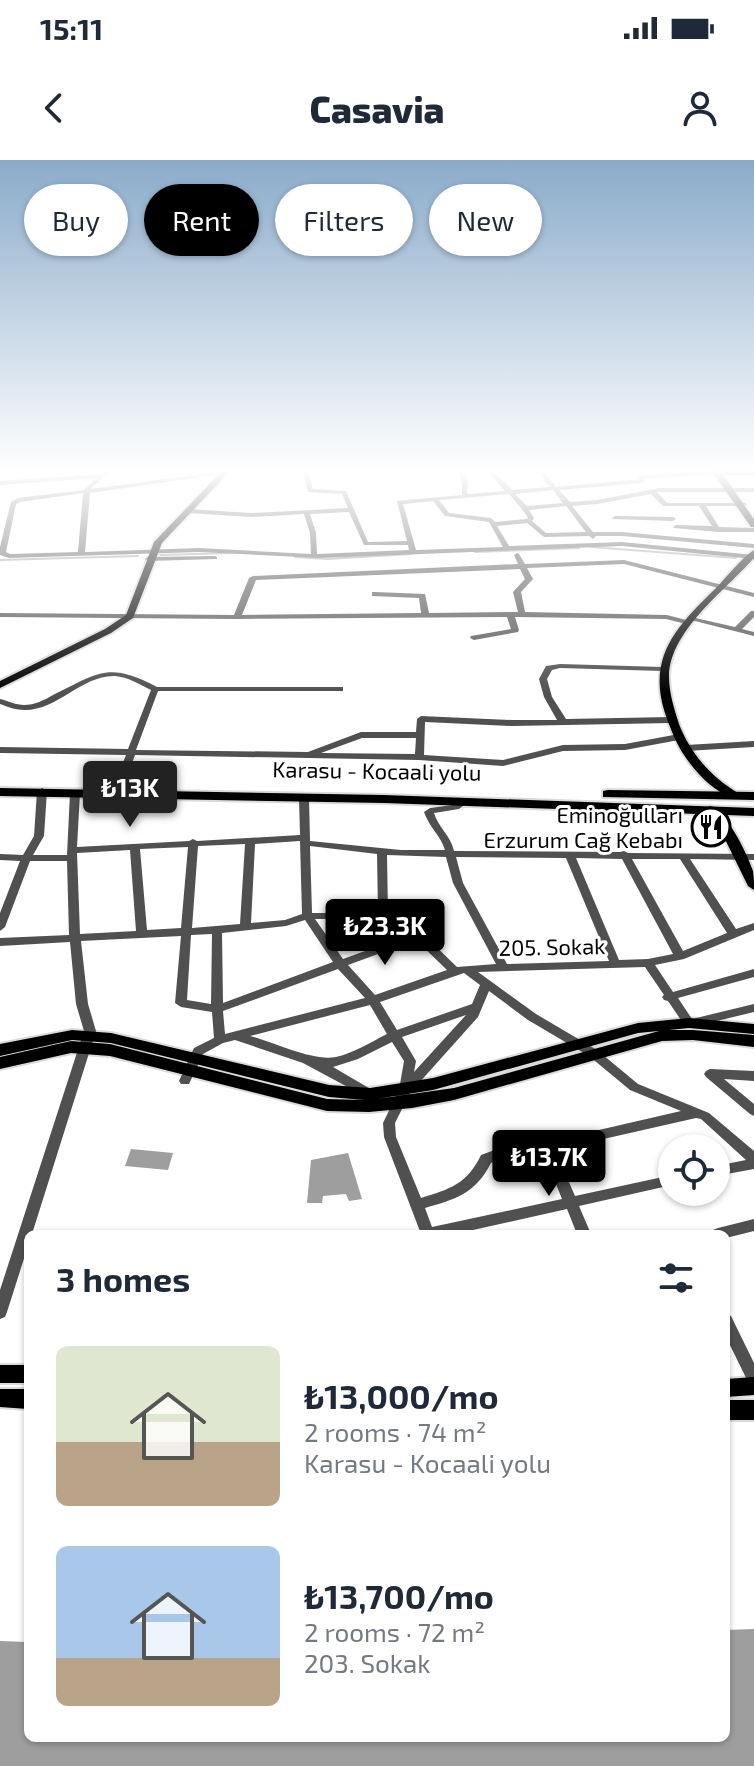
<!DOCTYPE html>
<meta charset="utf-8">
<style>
body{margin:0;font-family:"Exo 2",sans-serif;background:#f6f6f7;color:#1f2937;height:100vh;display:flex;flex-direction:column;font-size:30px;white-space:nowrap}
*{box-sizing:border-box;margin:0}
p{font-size:26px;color:#747a83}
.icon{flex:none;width:44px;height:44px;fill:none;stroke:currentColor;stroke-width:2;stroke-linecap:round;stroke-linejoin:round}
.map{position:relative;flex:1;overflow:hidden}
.panel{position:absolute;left:24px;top:1070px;width:706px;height:512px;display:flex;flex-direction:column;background:#fff;border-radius:12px;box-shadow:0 2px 6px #0004}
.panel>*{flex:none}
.top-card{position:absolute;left:24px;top:24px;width:706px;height:72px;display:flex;gap:16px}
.buttons{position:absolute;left:658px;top:974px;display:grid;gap:16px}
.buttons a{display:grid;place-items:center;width:72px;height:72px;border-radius:50%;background:#fff;box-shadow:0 2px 6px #0004;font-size:40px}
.price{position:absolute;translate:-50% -68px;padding:0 18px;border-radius:8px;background:#000;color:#fff;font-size:26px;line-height:52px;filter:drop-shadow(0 2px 4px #0008)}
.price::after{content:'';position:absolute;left:50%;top:48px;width:24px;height:18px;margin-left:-12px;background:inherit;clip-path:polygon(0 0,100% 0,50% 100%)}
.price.on{background:#222;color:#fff}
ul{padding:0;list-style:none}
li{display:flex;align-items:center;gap:24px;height:200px;padding:0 32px}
li span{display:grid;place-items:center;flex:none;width:224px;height:160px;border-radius:12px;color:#555}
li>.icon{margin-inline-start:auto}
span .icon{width:96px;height:96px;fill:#fffc;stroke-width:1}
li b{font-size:34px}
h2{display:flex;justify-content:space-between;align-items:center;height:96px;padding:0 32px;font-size:34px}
.tag{padding:0 28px;border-radius:36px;background:#fff;box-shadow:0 2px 6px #0004;font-size:28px;line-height:72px}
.tag.on{background:#000;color:#fff}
.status{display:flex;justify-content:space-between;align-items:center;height:56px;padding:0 40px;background:#fff;direction:ltr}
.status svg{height:22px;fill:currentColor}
header{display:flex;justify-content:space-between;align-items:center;height:104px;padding:0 32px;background:#fff;font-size:36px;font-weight:800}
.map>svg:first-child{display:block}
.water{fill:#9e9e9e}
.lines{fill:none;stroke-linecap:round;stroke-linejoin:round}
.stream{stroke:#9e9e9e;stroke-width:2}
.major-casing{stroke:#dbdbdb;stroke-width:4}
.highway-casing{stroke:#dbdbdb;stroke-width:4}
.minor{fill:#505050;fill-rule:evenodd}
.major{fill:#000;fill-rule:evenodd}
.highway{fill:#000;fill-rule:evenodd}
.labels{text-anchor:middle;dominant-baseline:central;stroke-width:6;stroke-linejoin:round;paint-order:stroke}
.street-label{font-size:22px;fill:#000;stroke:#fff}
.poi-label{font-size:22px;fill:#000;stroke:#fff;text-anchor:end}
</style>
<div class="status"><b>15:11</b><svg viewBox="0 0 49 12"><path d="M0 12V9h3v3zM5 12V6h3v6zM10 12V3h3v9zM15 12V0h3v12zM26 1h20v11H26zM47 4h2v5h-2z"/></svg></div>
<header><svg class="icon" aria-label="back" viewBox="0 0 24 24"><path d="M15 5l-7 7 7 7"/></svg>Casavia<svg class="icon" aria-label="person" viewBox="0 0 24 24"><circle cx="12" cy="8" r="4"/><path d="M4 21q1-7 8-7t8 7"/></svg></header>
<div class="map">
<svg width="754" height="1606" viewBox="0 0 754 1606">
<rect width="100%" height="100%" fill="#fff"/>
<g class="water">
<path d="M 131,989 L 173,993 L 168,1010 L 125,1006 Z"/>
<path d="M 348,993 L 362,1039 L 349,1041 L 346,1034 L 323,1036 L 322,1043 L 307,1043 L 311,1000 Z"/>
<path d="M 754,1469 L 754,1606 L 0,1606 L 0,1481 L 28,1482 L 28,1578 L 726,1578 L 726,1470 Z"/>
</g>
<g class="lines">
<g class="stream">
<path d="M 591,387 L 736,398"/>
<path d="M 475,392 L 579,388"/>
<path d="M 160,395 L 232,393"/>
<path d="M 295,397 L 328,399 L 412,394"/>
<path d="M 0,400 L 138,396"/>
</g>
<defs>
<g id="major">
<path d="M 223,310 L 231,310 L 162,383 L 133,458 L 111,473 L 0,528 L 0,521 L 105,469 L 126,455 L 154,382 Z"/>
<path d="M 711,310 L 754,311 L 754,315 L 723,315 L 754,359 L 754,367 L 751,367 Z"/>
<path d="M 754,390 L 754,398 C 726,430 670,470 669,516 C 669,533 674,548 679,564 C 690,593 711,617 738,633 L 740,635 L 734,639 C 713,631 696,613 684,595 C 676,583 671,570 666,556 C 646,498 676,467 715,429 C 727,417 740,399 754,390 Z"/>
<path d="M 710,646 C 728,654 746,691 753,711 C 754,717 754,724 754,730 L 748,726 L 717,663 L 704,650 Z"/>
<path d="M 689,858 L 754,864 L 754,874 L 689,868 L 669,870 L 693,870 L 754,875 L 754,887 L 693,880 L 662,881 L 454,940 L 412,948 L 369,952 L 327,951 L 110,896 L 71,893 L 0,909 L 0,897 L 71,881 L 110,884 L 327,939 L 364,940 L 329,937 L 111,883 L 72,880 L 0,896 L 0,884 L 72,870 L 111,873 L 329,925 L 370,928 L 433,918 L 638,863 ZM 659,871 L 454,928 L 376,939 L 433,930 L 638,873 Z"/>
<rect x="0" y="1205" width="28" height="18"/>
<path d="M 754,1217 L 754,1235 L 726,1237 L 726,1219 Z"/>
<path d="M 0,1229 L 28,1229 L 28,1249 L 0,1247 Z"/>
<rect x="726" y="1240" width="28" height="20"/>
</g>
<g id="highway">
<path d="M 0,628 L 384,635 L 754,648 L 754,656 L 384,643 L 0,636 Z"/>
<path d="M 608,630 L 754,632 L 754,640 L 603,637 L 603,631 Z"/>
</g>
</defs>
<use href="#major" class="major-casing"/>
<use href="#highway" class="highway-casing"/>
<g class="minor">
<path d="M 105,310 L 112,310 L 90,329 L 226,311 L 229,313 L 90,333 L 85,392 L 199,388 L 311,394 L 310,373 L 304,354 L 252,357 L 188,353 L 185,351 L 188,349 L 252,353 L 348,348 L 342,334 L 308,332 L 302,310 L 308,310 L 313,329 L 346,331 L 368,382 L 407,381 L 397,341 L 462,335 L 462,323 L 458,310 L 464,310 L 468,323 L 467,333 L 469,334 L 505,331 L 486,310 L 492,310 L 512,330 L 550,327 L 536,310 L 542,310 L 556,327 L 642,319 L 645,321 L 642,323 L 559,330 L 570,342 L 597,340 L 660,328 L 754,328 L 754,332 L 657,332 L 667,343 L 746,343 L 746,345 L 744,346 L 706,346 L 719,367 L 754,368 L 754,372 L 718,372 L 674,368 L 673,367 L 676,365 L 712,366 L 699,346 L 663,346 L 651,334 L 597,344 L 572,346 L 593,372 L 622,372 L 754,384 L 754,388 L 622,376 L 596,376 L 593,379 L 589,376 L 544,377 L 527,363 L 497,366 L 509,386 L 622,382 L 754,395 L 754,399 L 622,386 L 320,398 L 199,392 L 9,398 L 0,395 L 0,387 L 11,342 L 18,338 L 84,330 L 96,318 L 0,325 L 0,321 L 100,314 ZM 553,330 L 563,343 L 527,346 L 515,334 ZM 83,333 L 78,392 L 10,394 L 6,392 L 16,344 L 20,342 ZM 509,334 L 522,349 L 528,358 L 526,359 L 495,362 L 491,358 L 449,353 L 439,340 ZM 433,341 L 445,356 L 489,362 L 503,387 L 416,390 L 403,344 ZM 566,346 L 586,372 L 546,373 L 532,361 L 534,358 L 529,350 ZM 349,352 L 364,385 L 408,385 L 409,390 L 317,394 L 316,373 L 310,354 Z"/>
<path d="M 718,311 L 720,312 L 720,314 L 640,319 L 637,317 L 640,315 Z"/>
<path d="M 615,356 L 673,357 L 676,359 L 673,361 L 613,359 L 612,358 Z"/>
<path d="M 517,393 L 519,394 L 525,404 L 624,400 L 754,433 L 754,437 L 624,404 L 527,408 L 533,419 L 521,432 L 525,452 L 667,455 L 690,461 L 690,465 L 666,459 L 515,457 L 519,470 L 518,472 L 474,480 L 470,478 L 471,476 L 511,469 L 507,457 L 237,459 L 0,457 L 0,453 L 234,455 L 249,418 L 253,416 L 518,404 L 514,395 ZM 520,409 L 525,419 L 513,432 L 518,452 L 429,453 L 425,434 L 375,432 L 372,432 L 372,436 L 419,438 L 421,453 L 242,455 L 256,420 Z"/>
<path d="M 215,396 L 217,397 L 217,399 L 148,401 L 145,399 L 148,397 Z"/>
<path d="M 751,451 L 754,451 L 754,457 L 742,469 L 754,472 L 754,476 L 687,459 L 691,457 L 735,467 Z"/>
<path d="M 560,504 L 663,507 L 667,509 L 663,511 L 560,508 L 552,510 L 547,519 L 552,537 L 566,559 L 671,557 L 675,560 L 671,563 L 512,566 L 425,562 L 424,595 L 503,600 L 563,585 L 625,584 L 679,574 L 683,577 L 679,580 L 625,590 L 563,591 L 503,606 L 419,600 L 135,595 L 123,627 L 118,630 L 113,627 L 126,595 L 0,593 L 0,587 L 128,589 L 151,530 C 139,524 128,517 115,516 C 82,515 58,550 25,550 C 16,550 8,547 0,544 L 0,539 C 8,541 16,545 24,545 C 34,545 45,540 53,535 C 98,513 108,501 157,527 L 343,527 L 343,531 L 158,531 L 136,590 L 308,592 L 361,572 L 416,572 L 417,559 L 421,556 L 512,560 L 557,560 L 544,537 L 539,519 L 546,506 ZM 362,578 L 416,578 L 415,594 L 321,593 Z"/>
<path d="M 754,581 L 754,587 L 686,591 L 682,588 L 686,585 Z"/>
<path d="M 42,628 L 47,631 L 44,676 L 33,695 L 67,695 L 70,633 L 75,630 L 80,633 L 77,687 L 189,681 L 193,679 L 197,681 L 300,675 L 299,638 L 304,635 L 309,638 L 310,681 L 401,690 L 445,690 C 441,676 429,667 424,652 L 430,648 L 453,645 L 463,639 L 468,642 L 459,649 L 434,653 C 438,667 451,676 454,691 L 620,692 L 624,691 L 628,693 L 754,694 L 754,700 L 690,699 L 736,769 L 754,763 L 754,770 L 684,799 L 655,805 L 673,832 L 754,809 L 754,817 L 678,838 L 692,859 L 754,844 L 754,852 L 692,867 L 685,866 L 668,841 L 664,840 L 662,837 L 664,835 L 645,807 L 478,812 L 536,854 L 597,890 L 638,924 L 709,953 L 754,991 L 754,1009 L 716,1016 L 716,1006 L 746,1000 L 701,959 L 696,958 L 555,990 L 575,1036 L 672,1015 L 672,1025 L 579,1046 L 591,1074 L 577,1074 L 567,1049 L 455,1074 L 421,1074 L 384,977 L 383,963 L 399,930 L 404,901 L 392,882 L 358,899 L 333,907 L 374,931 L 376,934 L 374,937 L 370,939 L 303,903 L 235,880 L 223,883 L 203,894 L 189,924 L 181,924 L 179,921 L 194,888 L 214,878 L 212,852 L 181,847 L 175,843 L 181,776 L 81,781 L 88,844 L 96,871 L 32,1074 L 28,1074 L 28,1086 L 7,1152 L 5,1157 L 0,1159 L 0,1130 L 84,871 L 76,844 L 70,782 L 0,786 L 0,778 L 69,775 L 67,701 L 30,701 L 5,767 L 0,771 L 0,753 L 20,701 L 0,700 L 0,694 L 23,695 L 34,676 L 37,631 ZM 300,681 L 302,754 L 285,760 L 251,763 L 255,684 ZM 245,684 L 240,764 L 192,768 L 198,686 ZM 310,686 L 377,694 L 378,753 L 312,753 ZM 188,687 L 181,768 L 147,770 L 140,689 ZM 130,690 L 136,771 L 80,774 L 77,693 ZM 387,695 L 446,697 L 453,723 L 496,804 L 457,807 L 424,775 L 393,754 L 388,753 ZM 456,697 L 566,698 L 609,801 L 507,804 L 463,723 ZM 576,698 L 622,699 L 673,794 L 648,799 L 619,800 ZM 632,699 L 680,699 L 727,773 L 683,791 ZM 315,759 L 387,759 L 409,775 L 343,799 ZM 305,760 L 333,802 L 223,843 L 222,773 L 286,766 ZM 212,774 L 211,844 L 187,840 L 191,775 ZM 416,780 L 447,810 L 375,835 L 348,805 ZM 338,809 L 365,838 L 225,874 L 223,851 ZM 464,813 L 480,825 L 472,844 L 397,870 L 380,842 ZM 489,831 L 528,860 L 589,896 L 630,930 L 681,951 L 547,982 L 508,985 L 481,995 C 467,1024 450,1029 421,1038 L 396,977 L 395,963 L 410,933 L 478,857 ZM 370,845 L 387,874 C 371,882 354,893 336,897 C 314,902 273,882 250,876 ZM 466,855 L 414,912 L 416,901 L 402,877 ZM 543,992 L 562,1039 L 432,1067 L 425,1048 C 456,1039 475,1034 491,1003 L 509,995 Z"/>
<path d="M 710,909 L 754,911 L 754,921 L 724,919 L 754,944 L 754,956 L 750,954 L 706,917 L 704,914 L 706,911 Z"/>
<path d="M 754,1059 L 754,1071 L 726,1078 L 726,1074 L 711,1074 L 713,1070 L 718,1068 Z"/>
<path d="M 726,1154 L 731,1156 L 754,1203 L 754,1226 L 749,1224 L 726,1177 Z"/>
</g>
<use href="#major" class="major"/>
<use href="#highway" class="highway"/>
</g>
<linearGradient id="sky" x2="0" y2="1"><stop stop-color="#8aabca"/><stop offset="0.58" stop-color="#fff"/><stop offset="1" stop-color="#fff" stop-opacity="0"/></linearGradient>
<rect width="754" height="535" fill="url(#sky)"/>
<defs>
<symbol id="restaurant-ring" viewBox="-11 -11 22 22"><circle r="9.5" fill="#fff" stroke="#000" stroke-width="1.5"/><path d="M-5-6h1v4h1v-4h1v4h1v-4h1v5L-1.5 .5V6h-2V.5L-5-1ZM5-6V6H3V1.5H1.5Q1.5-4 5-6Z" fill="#000"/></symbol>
</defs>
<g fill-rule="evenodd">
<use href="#restaurant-ring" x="689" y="645" width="44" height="44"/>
</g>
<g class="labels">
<g class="street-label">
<text transform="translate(377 610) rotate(1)">Karasu - Kocaali yolu</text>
<text transform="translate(552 786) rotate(-1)">205. Sokak</text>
</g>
<g class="poi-label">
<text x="683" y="654">Eminoğulları<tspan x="683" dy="25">Erzurum Cağ Kebabı</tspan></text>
</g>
</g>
</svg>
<div class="buttons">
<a><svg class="icon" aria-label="locate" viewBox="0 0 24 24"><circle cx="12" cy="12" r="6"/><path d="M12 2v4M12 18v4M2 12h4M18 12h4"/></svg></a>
</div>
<b class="price on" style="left:130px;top:669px">₺13K</b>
<b class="price" style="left:385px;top:807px">₺23.3K</b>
<b class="price" style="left:549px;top:1038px">₺13.7K</b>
<div class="top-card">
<a class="tag">Buy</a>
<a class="tag on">Rent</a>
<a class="tag">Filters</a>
<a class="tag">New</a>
</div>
<section class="panel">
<h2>3 homes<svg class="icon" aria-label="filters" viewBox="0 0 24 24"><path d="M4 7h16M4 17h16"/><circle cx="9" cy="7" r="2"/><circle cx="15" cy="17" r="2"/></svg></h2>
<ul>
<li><span style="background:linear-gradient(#dfe7d0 60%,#b9a48a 0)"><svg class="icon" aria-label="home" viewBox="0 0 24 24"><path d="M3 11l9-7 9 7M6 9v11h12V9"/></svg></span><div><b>₺13,000/mo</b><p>2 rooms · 74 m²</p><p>Karasu - Kocaali yolu</p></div></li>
<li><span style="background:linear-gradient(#a9c7e8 70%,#b9a48a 0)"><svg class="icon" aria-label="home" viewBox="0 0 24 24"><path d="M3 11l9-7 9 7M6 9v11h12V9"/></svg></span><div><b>₺13,700/mo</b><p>2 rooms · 72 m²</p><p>203. Sokak</p></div></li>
</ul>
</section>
</div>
